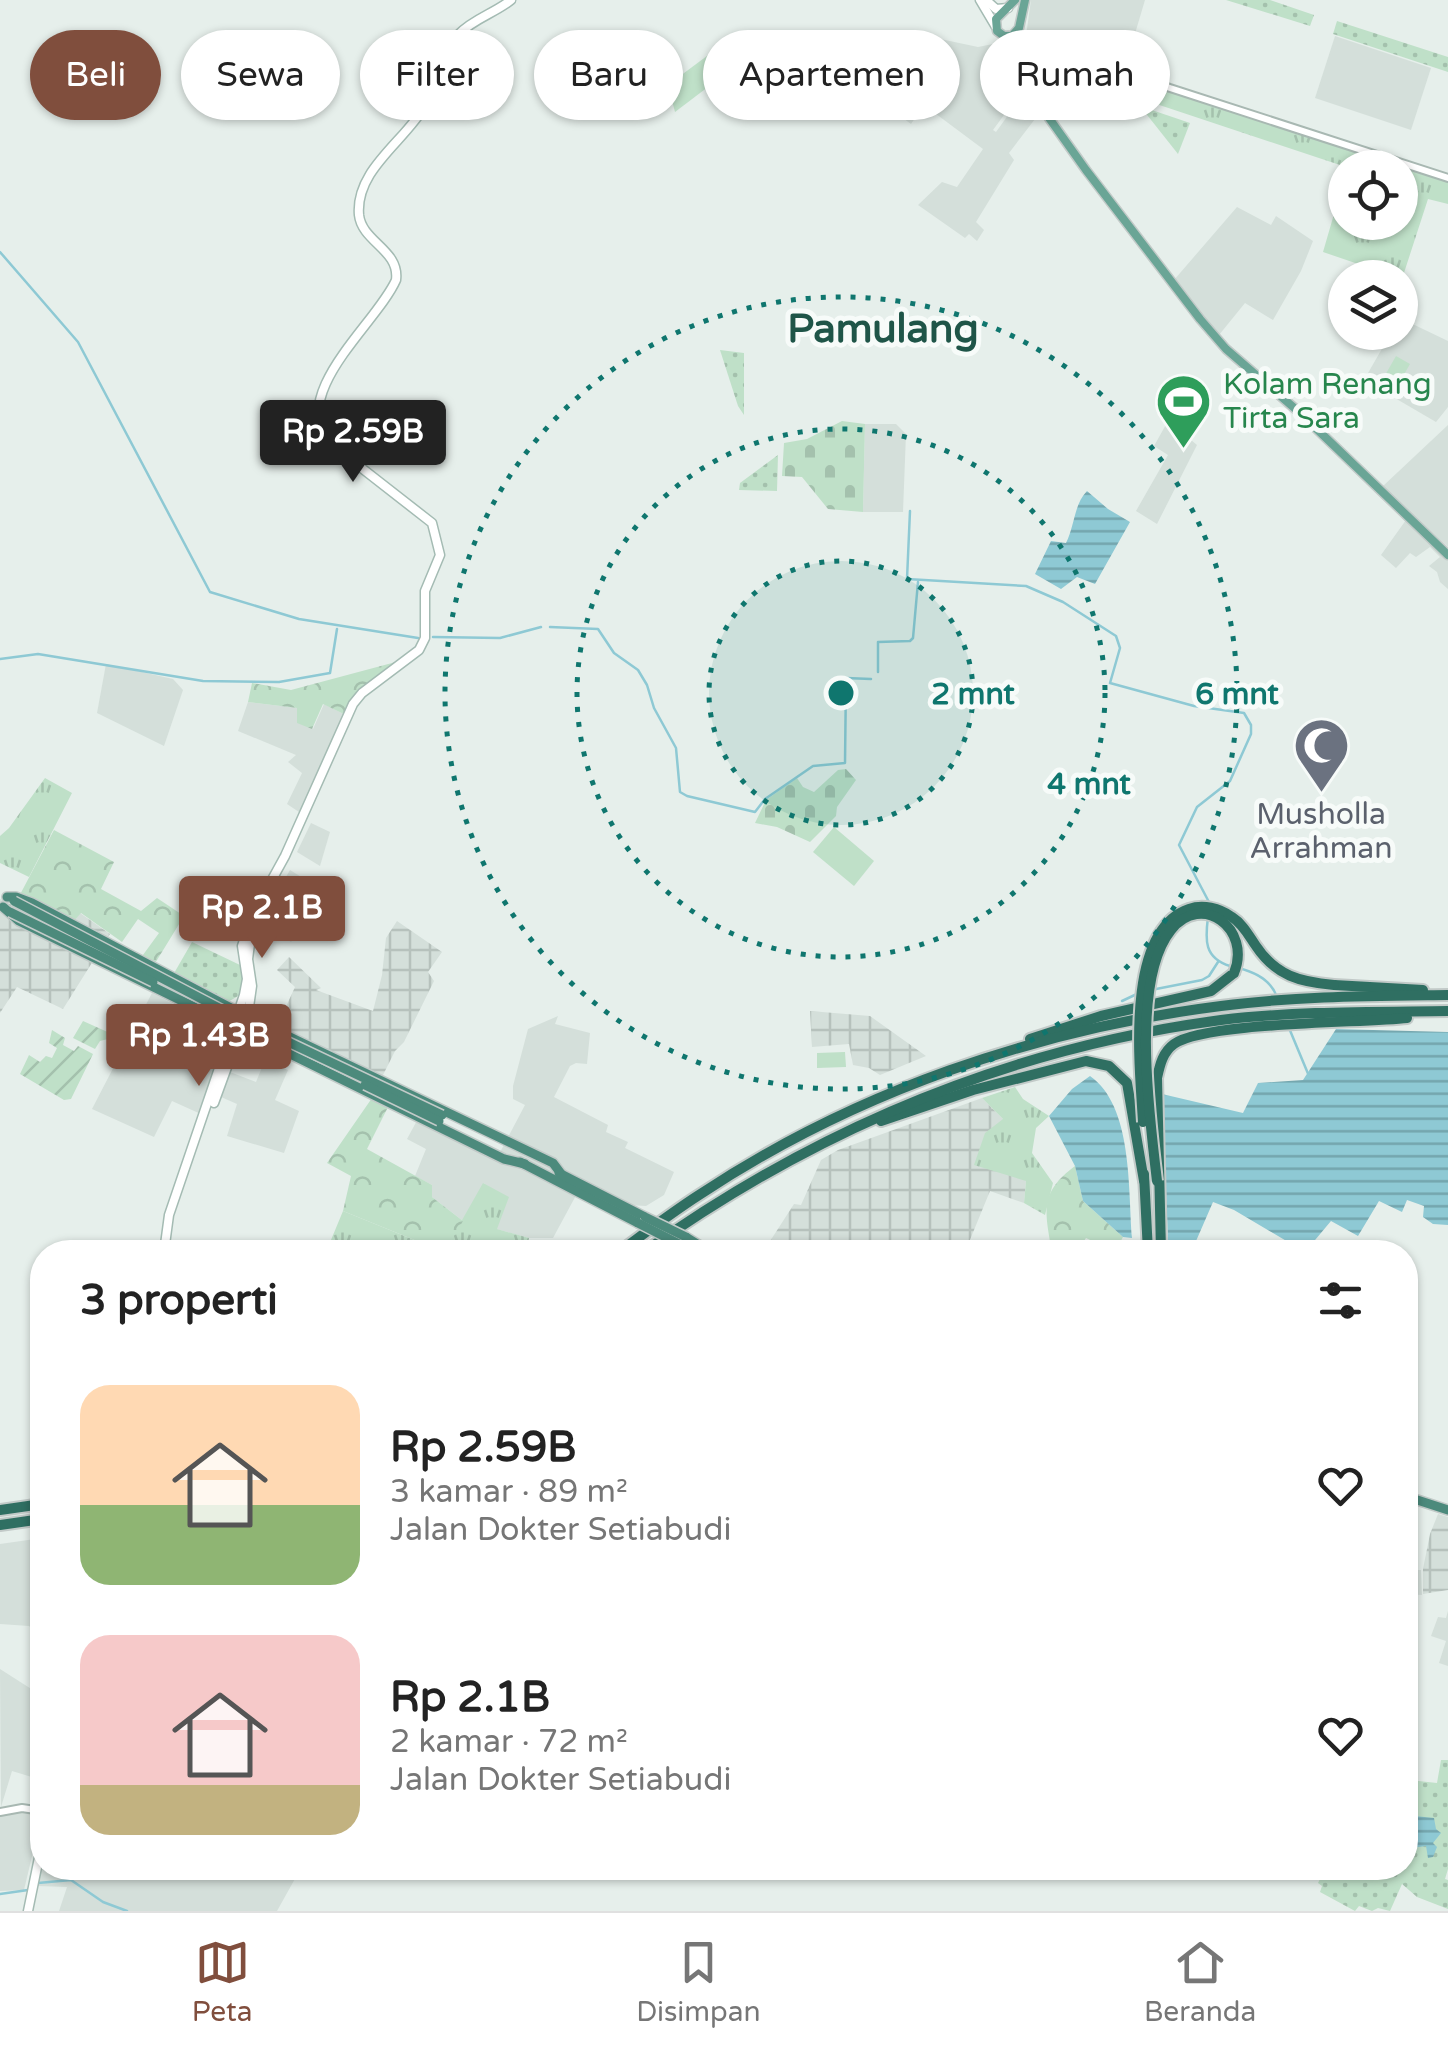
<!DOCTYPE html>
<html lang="id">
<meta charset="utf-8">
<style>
body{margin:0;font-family:"Varela Round",sans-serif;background:#f6f6f6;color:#222;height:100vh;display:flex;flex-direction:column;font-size:38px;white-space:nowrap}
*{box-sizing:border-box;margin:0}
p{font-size:32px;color:#767676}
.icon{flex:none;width:55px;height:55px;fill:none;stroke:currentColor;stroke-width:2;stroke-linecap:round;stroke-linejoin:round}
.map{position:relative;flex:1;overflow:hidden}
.panel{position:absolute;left:30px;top:1240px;width:1388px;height:640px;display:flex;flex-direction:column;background:#fff;border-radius:40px;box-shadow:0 2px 8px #0004}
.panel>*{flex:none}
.guide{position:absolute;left:30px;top:30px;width:1390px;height:90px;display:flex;gap:20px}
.controls{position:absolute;left:1328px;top:150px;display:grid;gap:20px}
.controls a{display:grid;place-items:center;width:90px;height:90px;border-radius:50%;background:#fff;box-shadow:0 2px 8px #0004;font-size:50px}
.price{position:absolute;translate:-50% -85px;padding:0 22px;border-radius:10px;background:#804e3d;color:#fff;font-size:32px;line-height:65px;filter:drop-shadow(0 2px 5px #0008)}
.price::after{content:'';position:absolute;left:50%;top:60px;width:30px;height:22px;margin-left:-15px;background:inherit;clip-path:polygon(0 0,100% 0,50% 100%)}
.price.selected{background:#222;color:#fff}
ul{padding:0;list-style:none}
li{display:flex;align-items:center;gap:30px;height:250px;padding:0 50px}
li span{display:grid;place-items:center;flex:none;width:280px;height:200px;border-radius:30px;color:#555}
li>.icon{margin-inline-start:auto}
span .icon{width:120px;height:120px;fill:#fffc;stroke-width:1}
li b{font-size:42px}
h2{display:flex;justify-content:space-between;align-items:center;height:120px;padding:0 50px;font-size:42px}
.tag{padding:0 35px;border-radius:45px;background:#fff;box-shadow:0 2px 8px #0004;font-size:35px;line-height:90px}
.tag.selected{background:#804e3d;color:#fff}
.tab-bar{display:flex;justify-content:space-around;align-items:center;height:140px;border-top:2px solid #e0e0e0;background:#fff;font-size:28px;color:#767676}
.tab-bar a{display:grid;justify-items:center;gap:5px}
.tab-bar .selected{color:#804e3d}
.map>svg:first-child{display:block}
.built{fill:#d4dfda}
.industrial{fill:url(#industrial-grid)}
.grass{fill:url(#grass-tufts)}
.forest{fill:url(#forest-crowns)}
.cemetery{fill:url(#cemetery-stones)}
.park{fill:url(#park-dots)}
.garden{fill:url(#garden-furrows)}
.pitch{fill:#bfe0c8}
.water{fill:url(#water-rules)}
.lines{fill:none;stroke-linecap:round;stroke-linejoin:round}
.stream{stroke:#8ec9d4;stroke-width:2.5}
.tertiary-casing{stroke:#a8b8b2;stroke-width:10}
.secondary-casing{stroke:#a4bbb3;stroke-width:11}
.primary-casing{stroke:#c2cac8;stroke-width:11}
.trunk-casing{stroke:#c2cac8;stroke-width:12}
.motorway-casing{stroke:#c2cac8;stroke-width:14}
.tertiary{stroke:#fff;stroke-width:6}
.secondary{stroke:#fff;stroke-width:8}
.primary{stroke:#6aa596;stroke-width:8}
.trunk{stroke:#4c8a7c;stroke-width:9}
.motorway{stroke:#2f6f62;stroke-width:10}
.trunk-bridge-casing{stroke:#c2cac8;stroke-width:12;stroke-linecap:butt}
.motorway-bridge-casing{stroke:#c2cac8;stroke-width:14;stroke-linecap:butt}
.trunk-bridge{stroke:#4c8a7c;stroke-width:9}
.motorway-bridge{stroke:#2f6f62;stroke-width:10}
.ring{fill:none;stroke:#0f766e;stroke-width:5;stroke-dasharray:5 10}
.labels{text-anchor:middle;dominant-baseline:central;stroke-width:10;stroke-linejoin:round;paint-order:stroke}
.leisure-label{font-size:30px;fill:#27864d;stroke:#f7fbf9;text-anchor:start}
.worship-label{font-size:30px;fill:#5b616d;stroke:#f7fbf9}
.district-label{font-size:40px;font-weight:bold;fill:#1f5548;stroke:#f7fbf9}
.centre{fill:#0f766e;stroke:#f7fbf9;stroke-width:5}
.ring-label{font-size:30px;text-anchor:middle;font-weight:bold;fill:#0f766e;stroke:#f7fbf9;stroke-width:10;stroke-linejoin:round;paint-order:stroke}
</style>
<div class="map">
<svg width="1448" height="1911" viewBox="0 0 1448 1911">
<defs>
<pattern id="industrial-grid" width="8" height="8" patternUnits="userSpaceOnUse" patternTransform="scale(2.5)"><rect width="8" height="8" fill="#d4dfda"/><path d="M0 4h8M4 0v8" fill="none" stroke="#b6c1bc"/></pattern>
<pattern id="grass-tufts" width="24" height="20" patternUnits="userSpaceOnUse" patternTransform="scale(2.5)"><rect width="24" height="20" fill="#bfe0c8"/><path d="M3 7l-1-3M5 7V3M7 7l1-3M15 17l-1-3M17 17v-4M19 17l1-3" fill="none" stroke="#a4c1ad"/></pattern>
<pattern id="forest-crowns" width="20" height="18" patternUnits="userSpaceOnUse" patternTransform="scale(2.5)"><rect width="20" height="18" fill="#bfe0c8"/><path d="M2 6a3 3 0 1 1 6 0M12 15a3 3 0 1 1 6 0" fill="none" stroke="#a4c1ad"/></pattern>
<pattern id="cemetery-stones" width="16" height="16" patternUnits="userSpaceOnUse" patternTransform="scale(2.5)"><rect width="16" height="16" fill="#bfe0c8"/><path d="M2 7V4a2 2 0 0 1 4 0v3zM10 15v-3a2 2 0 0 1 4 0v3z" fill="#a4c1ad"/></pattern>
<pattern id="park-dots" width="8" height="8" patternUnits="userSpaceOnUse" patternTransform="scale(2.5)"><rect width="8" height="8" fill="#bfe0c8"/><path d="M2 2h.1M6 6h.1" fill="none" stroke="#a4c1ad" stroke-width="1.8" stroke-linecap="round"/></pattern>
<pattern id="garden-furrows" width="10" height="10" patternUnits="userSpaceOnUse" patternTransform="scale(2.5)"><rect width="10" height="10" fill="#bfe0c8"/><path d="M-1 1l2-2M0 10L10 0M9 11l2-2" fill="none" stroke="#a4c1ad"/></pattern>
<pattern id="water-rules" width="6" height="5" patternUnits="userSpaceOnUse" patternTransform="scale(2.5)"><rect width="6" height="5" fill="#8ec9d4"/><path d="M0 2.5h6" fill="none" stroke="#74a5ad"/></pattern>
</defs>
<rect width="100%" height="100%" fill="#e6efeb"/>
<g class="built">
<path d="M 1031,0 L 1145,0 L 1123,74 L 1034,45 L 1026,36 Z"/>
<path d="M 1335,36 L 1431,68 L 1411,130 L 1315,98 Z"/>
<path d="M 931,37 L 978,47 L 998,43 L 1023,89 L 993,130 L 996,132 L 1024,93 L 1035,119 L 1009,153 L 1014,160 L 976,222 L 984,230 L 977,241 L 969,234 L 965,238 L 918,205 L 942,182 L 957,187 L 983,149 L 924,105 L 911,124 L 884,104 Z"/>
<path d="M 1237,207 L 1271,225 L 1276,216 L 1313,241 L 1301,271 L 1273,320 L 1245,303 L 1219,335 L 1174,280 Z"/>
<path d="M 1400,318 L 1448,341 L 1448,407 L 1436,422 L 1364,380 L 1391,333 L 1400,332 Z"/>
<path d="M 1168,421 L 1197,445 L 1157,524 L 1136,511 L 1168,455 L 1154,446 Z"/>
<path d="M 865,424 L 896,424 L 906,434 L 903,512 L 863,512 Z"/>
<path d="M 1448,425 L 1448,547 L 1382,487 Z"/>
<path d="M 1406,520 L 1448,552 L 1448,589 L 1440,582 L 1437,572 L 1429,566 L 1440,557 L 1430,547 L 1416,557 L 1410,553 L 1396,568 L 1381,555 Z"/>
<path d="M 106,664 L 173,679 L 183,690 L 164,746 L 97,713 Z"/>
<path d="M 248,702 L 297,708 L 313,729 L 324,704 L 348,716 L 305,816 L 287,804 L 302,773 L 288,762 L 296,755 L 238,731 Z"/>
<path d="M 311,823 L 330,832 L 320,866 L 297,852 Z"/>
<path d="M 290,870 L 319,888 L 316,905 L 291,942 L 263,917 Z"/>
<path d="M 152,993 L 211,1023 L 205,1036 L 228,1048 L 203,1115 L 172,1101 L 154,1137 L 92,1109 Z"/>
<path d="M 558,1016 L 555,1024 L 590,1033 L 587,1064 L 576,1063 L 570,1066 L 554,1097 L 608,1125 L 606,1132 L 628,1142 L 625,1148 L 674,1172 L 664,1195 L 646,1206 L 611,1204 L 580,1188 L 553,1238 L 529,1238 L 496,1229 L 484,1183 L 463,1221 L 432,1197 L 432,1185 L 415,1176 L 426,1149 L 407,1139 L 420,1115 L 497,1158 L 525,1105 L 513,1099 L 513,1086 L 528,1029 Z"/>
<path d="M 265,1060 L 288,1070 L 275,1100 L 299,1111 L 284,1153 L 227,1136 L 237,1104 L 221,1097 L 230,1072 L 256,1082 Z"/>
<path d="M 42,1538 L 42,1636 L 29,1626 L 0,1624 L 0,1544 Z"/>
<path d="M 1405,1570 L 1421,1570 L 1422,1595 L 1405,1594 Z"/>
<path d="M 1448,1611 L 1448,1666 L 1439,1663 L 1446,1641 L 1431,1636 L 1438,1617 L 1446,1618 Z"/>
<path d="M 0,1669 L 36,1692 L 42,1687 L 42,1762 L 35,1778 L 12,1771 L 1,1807 Z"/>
<path d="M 22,1811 L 42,1814 L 24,1890 L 0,1891 L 0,1814 Z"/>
<path d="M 42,1857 L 42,1868 L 301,1868 L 277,1911 L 59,1911 L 67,1887 L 37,1886 Z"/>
</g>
<g class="industrial">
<path d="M 0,899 L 65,931 L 80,913 L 110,934 L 63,1009 L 17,987 L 0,1013 Z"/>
<path d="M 397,921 L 442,952 L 428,972 L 434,981 L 404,1042 L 395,1051 L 382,1077 L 277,1026 L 295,987 L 277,970 L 289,957 L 321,988 L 316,990 L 373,1011 L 382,975 L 386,938 Z"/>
<path d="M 810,1011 L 870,1016 L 926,1056 L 880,1075 L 869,1068 L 853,1065 L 849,1044 L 812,1047 Z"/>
<path d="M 982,1098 L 1003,1119 L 1026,1181 L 1024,1203 L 990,1191 L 965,1252 L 763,1252 L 794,1204 L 801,1205 L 821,1160 L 838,1150 Z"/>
<path d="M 1438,1514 L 1448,1517 L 1448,1590 L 1423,1594 L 1423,1569 L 1430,1534 Z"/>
</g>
<g class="grass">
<path d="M 1034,45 L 1448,179 L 1448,204 L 1428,199 L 1402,279 L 1323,252 L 1345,176 L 1345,222 L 1400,222 L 1400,168 L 1346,167 L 1015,57 L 1012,49 Z"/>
<path d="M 45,778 L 72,793 L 29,877 L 0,863 L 0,836 L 9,828 Z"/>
<path d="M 1015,1087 L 1023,1099 L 1049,1116 L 1036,1128 L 1032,1153 L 1053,1183 L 1045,1215 L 1024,1203 L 1026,1181 L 974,1165 L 985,1133 L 1003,1119 L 982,1098 Z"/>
<path d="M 483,1183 L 509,1197 L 497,1229 L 529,1238 L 527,1252 L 326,1252 L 343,1211 L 444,1252 Z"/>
</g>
<g class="forest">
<path d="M 407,659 L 358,695 L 348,716 L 323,704 L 312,729 L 297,723 L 297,708 L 248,702 L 252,683 L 291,690 Z"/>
<path d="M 54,830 L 114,862 L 101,889 L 141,911 L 157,898 L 184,916 L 154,965 L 140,959 L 159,933 L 138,919 L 122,942 L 81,913 L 65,931 L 14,906 Z"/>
<path d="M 372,1098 L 389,1105 L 367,1149 L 432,1185 L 432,1197 L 463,1221 L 444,1252 L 343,1211 L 351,1176 L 327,1163 Z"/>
<path d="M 1075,1166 L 1083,1201 L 1123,1237 L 1115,1252 L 1086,1238 L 1077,1252 L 1052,1252 C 1045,1210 1039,1193 1075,1166 Z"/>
</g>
<g class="cemetery">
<path d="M 842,421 L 865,424 L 863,512 L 828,509 L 802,477 L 782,476 L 784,443 L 807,439 Z"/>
<path d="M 846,769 L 856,780 L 837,807 L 836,816 L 810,842 L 777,827 L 755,823 L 766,800 L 797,778 L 803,787 L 814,792 L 838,770 Z"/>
</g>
<g class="park">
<path d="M 1226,0 L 1270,0 L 1314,15 L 1310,26 Z"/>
<path d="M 1337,21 L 1448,57 L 1448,72 L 1333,34 Z"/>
<path d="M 1140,106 L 1190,123 L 1178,154 Z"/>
<path d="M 720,350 L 744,353 L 744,415 L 738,406 Z"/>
<path d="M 778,455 L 777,491 L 739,490 L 740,483 Z"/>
<path d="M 192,942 L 240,965 L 244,982 L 240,995 L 226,1003 L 173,975 Z"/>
<path d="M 1441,1760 L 1448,1760 L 1448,1869 L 1445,1879 L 1448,1880 L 1448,1909 L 1417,1897 L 1402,1884 L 1390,1911 L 1378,1908 L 1372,1911 L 1359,1906 L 1355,1911 L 1320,1892 L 1322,1886 L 1318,1883 L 1325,1869 L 1322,1868 L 1405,1868 L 1405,1790 L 1409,1780 L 1437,1783 Z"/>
</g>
<g class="garden">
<path d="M 83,1021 L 121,1038 L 119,1044 L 108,1039 L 100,1041 L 95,1049 L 73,1038 Z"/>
<path d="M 52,1030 L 65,1038 L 63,1045 L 74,1051 L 78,1046 L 93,1054 L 71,1099 L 64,1100 L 20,1074 L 29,1055 L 40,1062 L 46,1056 L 52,1058 L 57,1048 L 49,1043 Z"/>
</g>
<g class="pitch">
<path d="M 723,44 L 729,71 L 675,112 L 668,85 Z"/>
<path d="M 1396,356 L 1410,364 L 1398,385 L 1384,377 Z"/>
<path d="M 834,827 L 874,861 L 854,886 L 813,852 Z"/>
<path d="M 845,1052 L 846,1067 L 817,1068 L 817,1053 Z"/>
</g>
<g class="water">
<path d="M 1087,491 L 1108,509 L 1130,522 L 1095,584 L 1077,577 L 1061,589 L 1035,574 L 1051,541 L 1066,543 C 1075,525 1074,504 1087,491 Z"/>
<path d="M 1336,1029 L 1448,1032 L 1448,1225 L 1433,1224 L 1423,1217 L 1424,1206 L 1407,1200 L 1402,1212 L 1379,1201 L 1358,1236 L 1331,1221 L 1305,1252 L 1234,1210 L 1213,1202 L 1193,1248 L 1168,1240 L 1162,1094 L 1243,1113 L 1258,1083 L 1303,1080 Z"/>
<path d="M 1090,1076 C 1133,1106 1128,1189 1132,1238 L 1123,1237 L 1083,1201 L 1075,1166 L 1049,1116 L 1072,1089 Z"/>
<path d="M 1415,1816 L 1434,1818 L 1436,1829 L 1441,1833 L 1433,1843 L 1437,1847 L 1433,1857 L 1428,1858 L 1426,1846 L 1412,1848 L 1410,1855 L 1405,1857 L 1405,1823 Z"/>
</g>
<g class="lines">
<g class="stream">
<path d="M 0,252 L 78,342 L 210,592 L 299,619 L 418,638"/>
<path d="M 910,511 L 907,579 L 1026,586 L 1063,602 L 1116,636 L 1120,648 L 1110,683 L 1194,706 L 1244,713 L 1251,725 L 1251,734 L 1230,781 L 1197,807 L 1179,845 L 1210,904"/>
<path d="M 550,627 L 598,629 L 614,653 L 638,670 L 647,685 L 654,708 L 676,748 L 680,792 L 687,796 L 755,812 L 765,799 L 813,766 L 845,763 L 846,678 L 871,679"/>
<path d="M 433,637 L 500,638 L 541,627"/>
<path d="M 0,659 L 38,654 L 203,681 L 279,682 L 330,673 L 337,629"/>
<path d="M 878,672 L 878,642 L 910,641 L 913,638 L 918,582"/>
<path d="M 1208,917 C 1205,940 1204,958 1230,966"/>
<path d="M 1238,968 C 1255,972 1271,980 1277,997"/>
<path d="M 1151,990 L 1202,980 L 1209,976 L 1218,962"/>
<path d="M 1122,1001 L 1139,993"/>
<path d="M 1289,1028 L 1309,1076"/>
<path d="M 38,1883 L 71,1880 L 103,1902 L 127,1911"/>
<path d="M 0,1894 L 28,1890"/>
</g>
<defs>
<g id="tertiary">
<path d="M 1015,34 L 1170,88 L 1448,178"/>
<path d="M 0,1812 L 22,1808 L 42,1811"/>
</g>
<g id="secondary">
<path d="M 980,0 L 996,27"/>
<path d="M 986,0 L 996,9 L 1008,8"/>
<path d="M 214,1103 L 249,1007 L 252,986 L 248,959 L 251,936 L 267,892"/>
<path d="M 164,1252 L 169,1215 L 244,995 L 247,979 L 242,946 L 252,916 L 285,856 L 353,704 L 362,693 L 419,650 L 425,638 L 425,591 L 440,555 L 432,523 L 327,441 C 291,390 377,323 396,280 C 400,250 362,242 359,215 C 355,169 407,140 426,104 C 438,81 441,54 459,34 C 473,19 495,13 511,0"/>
<path d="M 28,1911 L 42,1843"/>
</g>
<g id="primary">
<path d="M 1015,0 L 996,19 L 997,31 L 1004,36 L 1012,36 L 1019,28 L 1025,0"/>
<path d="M 1008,36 L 1006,49 L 1027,87 L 1086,170 L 1200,319 L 1226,349 L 1299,412 L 1448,555"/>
</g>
<g id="trunk">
<path d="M 7,897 L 16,897 L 32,903 L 246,1016 L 553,1163 L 562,1175"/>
<path d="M 3,907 L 19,921 L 504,1159 L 525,1164"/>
<path d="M 520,1162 L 638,1223"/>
<path d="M 559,1173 L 645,1217"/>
<path d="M 686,1237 L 710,1252"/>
<path d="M 681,1245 L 697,1252"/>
<path d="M 1405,1496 L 1448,1510"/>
</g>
<g id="motorway">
<path d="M 1334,985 L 1423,990"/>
<path d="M 1030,1039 L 1101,1016 L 1211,991 L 1234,973"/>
<path d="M 881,1121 L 973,1090 L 1086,1061 L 1109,1066 L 1127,1083 L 1144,1181"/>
<path d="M 1144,1174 L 1148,1252"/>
<path d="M 619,1252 C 645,1233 671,1213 699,1195 C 854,1092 1037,1029 1221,1006 C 1296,996 1372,996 1448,995"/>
<path d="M 644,1252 C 816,1129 1010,1048 1221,1020 C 1296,1011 1373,1012 1448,1011"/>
<path d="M 1161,1252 L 1157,1078 C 1160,1064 1163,1052 1174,1044 C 1205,1022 1361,1023 1407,1018"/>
<path d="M 0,1510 L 42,1504"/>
<path d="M 0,1525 L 42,1519"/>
</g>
</defs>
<use href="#tertiary" class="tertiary-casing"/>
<use href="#secondary" class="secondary-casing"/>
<use href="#primary" class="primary-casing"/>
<use href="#trunk" class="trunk-casing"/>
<use href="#motorway" class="motorway-casing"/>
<use href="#tertiary" class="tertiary"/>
<use href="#secondary" class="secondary"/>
<use href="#primary" class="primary"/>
<use href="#trunk" class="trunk"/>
<use href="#motorway" class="motorway"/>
<defs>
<g id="trunk-bridge">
<path d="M 14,901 L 240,1019 L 442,1115"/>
<path d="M 10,912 L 153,982"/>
<path d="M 365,1085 L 439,1121"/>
<path d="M 645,1217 L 686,1237"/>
<path d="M 638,1223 L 681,1245"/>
</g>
<g id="motorway-bridge">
<path d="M 1143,1122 C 1140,1068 1124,931 1189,909 C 1203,904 1219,908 1232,917 C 1243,924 1249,936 1256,946 C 1276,976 1300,982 1334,985"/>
<path d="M 1157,1181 C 1150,1119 1130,981 1171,930 C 1202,891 1252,929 1234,973"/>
</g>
</defs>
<use href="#trunk-bridge" class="trunk-bridge-casing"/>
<use href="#motorway-bridge" class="motorway-bridge-casing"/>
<use href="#trunk-bridge" class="trunk-bridge"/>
<use href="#motorway-bridge" class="motorway-bridge"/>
</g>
<circle cx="841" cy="693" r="132" fill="#0f766e" fill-opacity=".12"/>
<g class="ring">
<circle cx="841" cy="693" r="132"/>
<circle cx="841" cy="693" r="264"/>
<circle cx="841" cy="693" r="396"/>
</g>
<defs>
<symbol id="stadium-pin" viewBox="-11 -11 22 30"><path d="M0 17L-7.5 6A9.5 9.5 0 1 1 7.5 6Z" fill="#2e9e5b" stroke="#f7fbf9"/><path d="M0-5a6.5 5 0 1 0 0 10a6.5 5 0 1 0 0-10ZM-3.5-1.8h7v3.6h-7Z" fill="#fff"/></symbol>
<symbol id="mosque-pin" viewBox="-11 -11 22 30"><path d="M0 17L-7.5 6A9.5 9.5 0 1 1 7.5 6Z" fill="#6b7280" stroke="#f7fbf9"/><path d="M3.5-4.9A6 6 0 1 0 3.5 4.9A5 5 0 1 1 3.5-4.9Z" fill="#fff"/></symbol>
</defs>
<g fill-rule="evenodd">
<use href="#stadium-pin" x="1152" y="370" width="63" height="86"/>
<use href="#mosque-pin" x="1290" y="714" width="63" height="86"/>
</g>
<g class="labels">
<g class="leisure-label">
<text x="1223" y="384">Kolam Renang<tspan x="1223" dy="34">Tirta Sara</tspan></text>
</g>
<g class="worship-label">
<text x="1321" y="814">Musholla<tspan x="1321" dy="34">Arrahman</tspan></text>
</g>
<g class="district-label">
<text x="883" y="329">Pamulang</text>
</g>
</g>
<circle cx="841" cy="693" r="15" class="centre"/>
<g class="ring-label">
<text x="973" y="704">2 mnt</text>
<text x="1237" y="704">6 mnt</text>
<text x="1089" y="794">4 mnt</text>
</g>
</svg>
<div class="controls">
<a><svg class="icon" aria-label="locate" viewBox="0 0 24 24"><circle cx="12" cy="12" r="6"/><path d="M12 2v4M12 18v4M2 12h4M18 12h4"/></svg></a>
<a><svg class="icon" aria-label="layers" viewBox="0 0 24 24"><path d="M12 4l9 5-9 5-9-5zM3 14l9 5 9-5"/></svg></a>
</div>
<b class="price selected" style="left:353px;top:485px">Rp 2.59B</b>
<b class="price" style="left:262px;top:961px">Rp 2.1B</b>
<b class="price" style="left:199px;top:1089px">Rp 1.43B</b>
<div class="guide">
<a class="tag selected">Beli</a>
<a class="tag">Sewa</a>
<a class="tag">Filter</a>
<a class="tag">Baru</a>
<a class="tag">Apartemen</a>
<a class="tag">Rumah</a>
</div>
<section class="panel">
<h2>3 properti<svg class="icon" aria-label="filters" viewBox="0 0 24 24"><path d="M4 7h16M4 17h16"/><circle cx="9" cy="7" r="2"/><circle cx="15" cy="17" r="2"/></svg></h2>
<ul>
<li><span style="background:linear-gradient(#ffd9b3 60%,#8fb573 0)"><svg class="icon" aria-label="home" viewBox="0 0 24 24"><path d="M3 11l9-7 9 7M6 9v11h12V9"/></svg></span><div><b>Rp 2.59B</b><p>3 kamar · 89 m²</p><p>Jalan Dokter Setiabudi</p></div><svg class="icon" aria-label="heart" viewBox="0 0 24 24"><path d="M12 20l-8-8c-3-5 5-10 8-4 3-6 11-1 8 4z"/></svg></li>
<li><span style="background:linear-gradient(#f6c9c9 75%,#c2b280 0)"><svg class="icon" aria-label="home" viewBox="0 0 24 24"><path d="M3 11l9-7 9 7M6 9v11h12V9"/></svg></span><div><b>Rp 2.1B</b><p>2 kamar · 72 m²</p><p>Jalan Dokter Setiabudi</p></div><svg class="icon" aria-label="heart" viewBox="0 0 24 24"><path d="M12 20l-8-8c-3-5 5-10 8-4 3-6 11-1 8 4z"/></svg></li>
</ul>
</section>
</div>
<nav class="tab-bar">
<a class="selected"><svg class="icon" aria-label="map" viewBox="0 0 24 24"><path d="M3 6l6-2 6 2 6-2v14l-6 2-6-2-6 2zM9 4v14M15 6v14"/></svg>Peta</a>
<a><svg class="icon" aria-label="saved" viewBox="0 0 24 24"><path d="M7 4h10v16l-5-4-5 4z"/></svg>Disimpan</a>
<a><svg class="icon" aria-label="home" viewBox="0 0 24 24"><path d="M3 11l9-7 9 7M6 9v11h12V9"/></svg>Beranda</a>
</nav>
